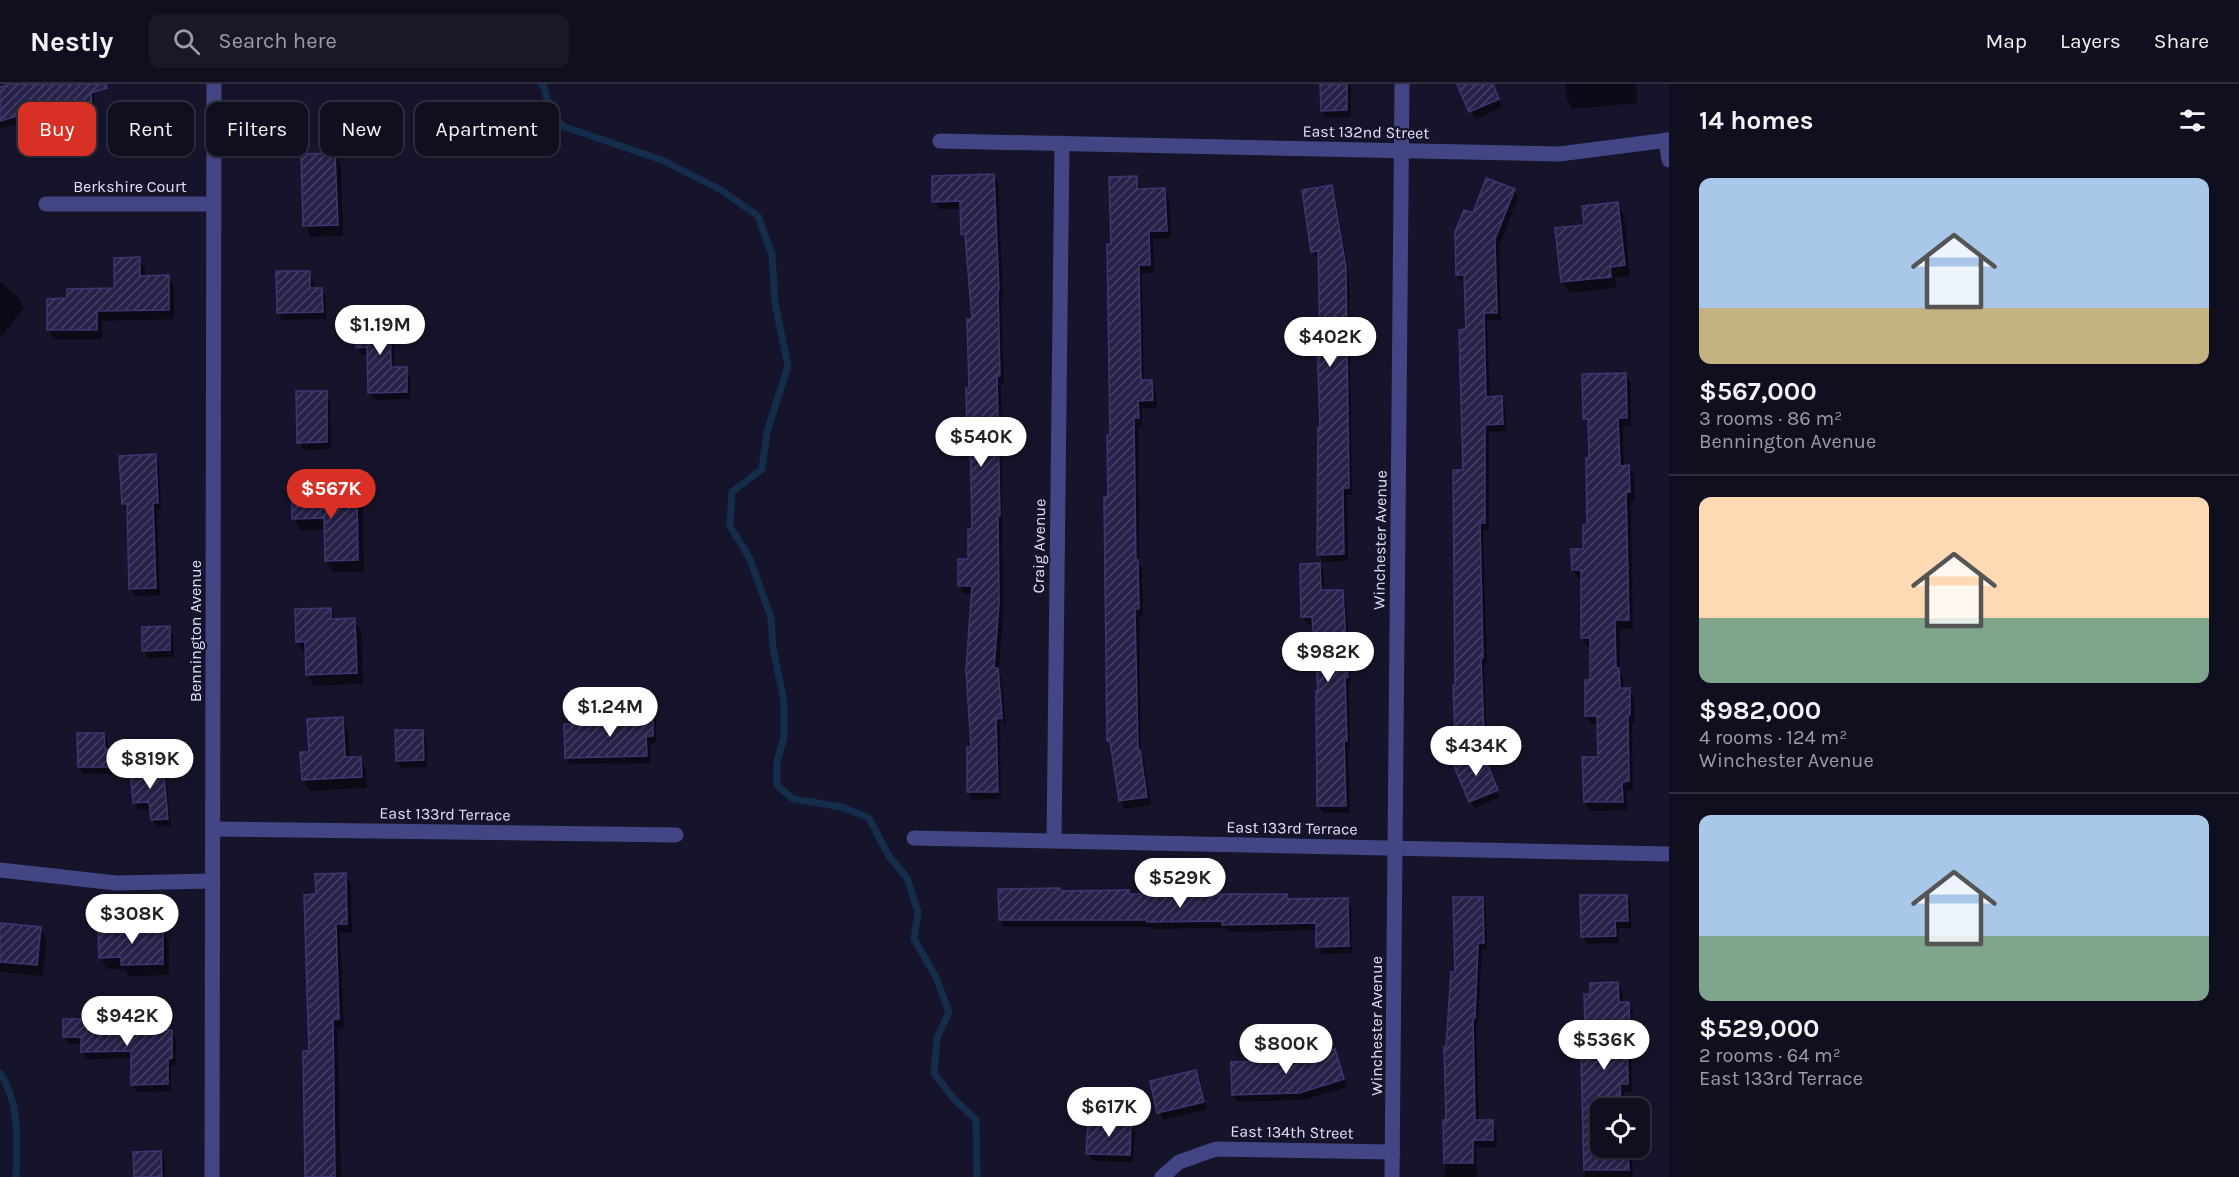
<!DOCTYPE html>
<meta charset="utf-8">
<style>
body{margin:0;font-family:Karla,sans-serif;background:#191829;color:#f1f3f6;height:100vh;display:flex;flex-direction:column;font-size:22px;white-space:nowrap}
*{box-sizing:border-box;margin:0}
p{font-size:20px;color:#9c9ca5}
.icon{flex:none;width:33px;height:33px;fill:none;stroke:currentColor;stroke-width:2;stroke-linecap:round;stroke-linejoin:round}
.map{position:relative;flex:1;overflow:hidden}
.sheet{display:flex;flex-direction:column;background:#100f20;width:570px}
.sheet>*{flex:none}
.banner{position:absolute;left:18px;top:18px;width:570px;height:54px;display:flex;gap:12px}
.buttons{position:absolute;left:1590px;top:1014px;display:grid;gap:12px}
.buttons a{display:grid;place-items:center;width:60px;height:60px;border-radius:12px;background:#100f20;box-shadow:0 2px 4px #0004,0 0 0 2px #302f3e;font-size:30px}
.price{position:absolute;translate:-50% -51px;padding:0 14px;border-radius:21px;background:#fff;color:#222;font-size:20px;line-height:39px;filter:drop-shadow(0 2px 3px #0008)}
.price::after{content:'';position:absolute;left:50%;top:36px;width:18px;height:14px;margin-left:-9px;background:inherit;clip-path:polygon(0 0,100% 0,50% 100%)}
.price.current{background:#d93025;color:#fff}
ul{padding:0;list-style:none}
li{display:grid;align-content:center;gap:12px;height:318px;padding:0 30px}
li+li{border-top:2px solid #302f3e}
li span{display:grid;place-items:center;height:186px;border-radius:12px;color:#555}
li>.icon{margin-inline-start:auto}
span .icon{width:108px;height:108px;fill:#fffc;stroke-width:1}
li b{font-size:26px}
h2{display:flex;justify-content:space-between;align-items:center;height:72px;padding:0 30px;font-size:26px}
.chip{padding:0 21px;border-radius:12px;background:#100f20;box-shadow:0 2px 4px #0004,0 0 0 2px #302f3e;font-size:21px;line-height:54px}
.chip.current{background:#d93025;color:#fff}
header{display:flex;align-items:center;gap:36px;box-sizing:border-box;height:84px;padding:0 30px;background:#100f20;border-bottom:2px solid #302f3e}
header strong{font-size:28px}
nav{display:flex;gap:33px;margin-inline-start:auto;font-size:21px}
.search{width:420px;height:54px;background:#191829;display:flex;align-items:center;gap:15px;box-sizing:border-box;padding:0 21px;border-radius:12px;color:#9c9ca5;font-size:22px}
main{display:flex;flex:1;min-height:0}
.map>svg:first-child{display:block}
.shadow{fill:#0007;fill-rule:evenodd}
.lines{fill:none;stroke-linecap:round;stroke-linejoin:round}
.stream{stroke:#152d4c;stroke-width:7}
.building{fill:url(#building-hatch);stroke:#3e3672;stroke-width:1.5}
.minor{stroke:#444584;stroke-width:15}
.labels{text-anchor:middle;dominant-baseline:central;stroke-width:4.5;stroke-linejoin:round;paint-order:stroke}
.street-label{font-size:16px;fill:#e1e0fc;stroke:#16142a}
</style>
<header>
<strong>Nestly</strong>
<div class="search"><svg class="icon" aria-label="search" viewBox="0 0 24 24"><circle cx="10" cy="10" r="6"/><path d="M15 15l6 6"/></svg>Search here</div>
<nav><a>Map</a><a>Layers</a><a>Share</a></nav>
</header>
<main>
<div class="map">
<svg width="1669" height="1093" viewBox="0 0 1669 1093">
<defs>
<pattern id="building-hatch" width="6" height="6" patternUnits="userSpaceOnUse" patternTransform="scale(1.5)"><rect width="6" height="6" fill="#272249"/><path d="M-1 1l2-2M0 6l6-6M5 7l2-2" fill="none" stroke="#464264"/></pattern>
</defs>
<rect width="100%" height="100%" fill="#16142a"/>
<g class="shadow">
<path d="M 15,0 L 94,0 L 95,37 L 66,38 L 62,26 L 25,28 L 27,37 L 0,45 L 0,4 Z"/>
<path d="M 1321,0 L 1351,0 L 1351,33 L 1326,34 L 1322,26 Z"/>
<path d="M 1459,0 L 1492,0 L 1502,23 L 1475,35 Z"/>
<path d="M 1565,0 L 1636,0 L 1637,19 L 1573,25 L 1566,13 Z"/>
<path d="M 164,23 L 168,31 L 169,69 L 141,69 L 136,58 L 121,58 L 117,51 Z"/>
<path d="M 335,70 L 341,82 L 343,152 L 311,153 L 304,141 Z"/>
<path d="M 993,91 L 998,99 L 1003,214 L 1001,214 L 1004,300 L 1001,300 L 1003,529 L 999,588 L 1002,594 L 1006,642 L 1000,642 L 1001,715 L 973,716 L 969,708 L 973,664 L 973,509 L 964,510 L 960,502 L 970,476 L 973,446 L 972,357 L 968,351 L 968,306 L 970,306 L 973,236 L 967,157 L 963,149 L 962,125 L 939,125 L 934,117 ZM 997,588 L 1000,591 L 1004,642 L 1001,642 Z"/>
<path d="M 1136,94 L 1141,106 L 1165,106 L 1169,114 L 1171,154 L 1153,155 L 1154,189 L 1142,189 L 1144,298 L 1151,298 L 1156,306 L 1157,324 L 1142,324 L 1142,342 L 1138,342 L 1139,482 L 1142,485 L 1143,533 L 1139,533 L 1141,671 L 1144,676 L 1151,721 L 1125,725 L 1121,717 L 1113,665 L 1108,657 L 1113,161 Z"/>
<path d="M 1331,103 L 1335,110 L 1349,191 L 1352,411 L 1347,411 L 1348,477 L 1323,478 L 1319,471 L 1321,344 L 1320,174 L 1317,174 L 1313,167 Z"/>
<path d="M 1514,106 L 1518,113 L 1499,163 L 1501,236 L 1487,236 L 1490,314 L 1501,314 L 1505,321 L 1506,347 L 1489,348 L 1489,446 L 1483,446 L 1487,581 L 1484,581 L 1487,657 L 1461,658 L 1456,650 L 1457,602 L 1467,247 L 1466,198 L 1462,198 L 1457,191 L 1474,131 Z"/>
<path d="M 1617,120 L 1624,131 L 1630,192 L 1615,194 L 1616,204 L 1569,209 L 1563,198 L 1586,143 Z"/>
<path d="M 139,175 L 145,184 L 145,193 L 168,193 L 174,202 L 174,235 L 102,237 L 102,255 L 54,255 L 49,246 L 68,216 L 116,205 Z"/>
<path d="M 309,188 L 313,196 L 314,206 L 321,206 L 326,213 L 326,235 L 282,236 L 278,228 Z"/>
<path d="M 0,198 L 18,212 L 24,224 L 0,254 Z"/>
<path d="M 389,235 L 394,242 L 394,285 L 406,285 L 410,292 L 410,315 L 374,316 L 370,309 L 369,270 L 362,271 L 357,263 Z"/>
<path d="M 1625,290 L 1631,299 L 1631,342 L 1623,343 L 1624,383 L 1629,383 L 1634,392 L 1634,417 L 1631,417 L 1633,545 L 1620,545 L 1620,588 L 1623,594 L 1624,606 L 1629,606 L 1634,615 L 1634,640 L 1632,640 L 1633,706 L 1626,706 L 1627,726 L 1590,727 L 1585,718 L 1584,675 L 1599,674 L 1598,640 L 1592,641 L 1587,632 L 1592,597 L 1591,563 L 1588,563 L 1582,554 L 1582,495 L 1579,495 L 1573,486 L 1585,466 L 1588,442 L 1590,344 L 1584,335 Z"/>
<path d="M 326,309 L 330,316 L 331,365 L 303,366 L 299,358 Z"/>
<path d="M 155,371 L 159,379 L 161,426 L 157,426 L 160,511 L 135,512 L 131,505 L 127,427 L 123,420 Z"/>
<path d="M 324,405 L 328,412 L 356,412 L 363,423 L 364,488 L 333,488 L 326,477 L 326,446 L 300,446 L 294,435 Z"/>
<path d="M 1319,480 L 1324,488 L 1324,508 L 1342,507 L 1346,515 L 1351,600 L 1349,601 L 1350,664 L 1348,664 L 1350,729 L 1323,729 L 1319,722 L 1317,609 L 1319,609 L 1314,540 L 1307,540 L 1303,533 Z"/>
<path d="M 330,526 L 336,536 L 354,535 L 361,547 L 363,600 L 314,602 L 308,590 L 307,569 L 304,569 L 297,558 Z"/>
<path d="M 169,544 L 173,551 L 174,573 L 148,574 L 144,566 Z"/>
<path d="M 652,628 L 656,635 L 656,659 L 650,660 L 650,679 L 570,680 L 566,673 L 634,642 Z"/>
<path d="M 342,634 L 348,646 L 350,675 L 360,674 L 366,686 L 367,704 L 310,707 L 303,696 L 311,669 Z"/>
<path d="M 423,647 L 427,655 L 427,683 L 401,684 L 397,676 Z"/>
<path d="M 103,650 L 108,657 L 108,667 L 112,667 L 116,674 L 117,690 L 83,690 L 79,683 Z"/>
<path d="M 1485,677 L 1500,713 L 1475,724 L 1470,717 Z"/>
<path d="M 162,682 L 166,690 L 171,742 L 157,743 L 153,736 L 152,725 L 139,726 L 135,719 L 132,685 Z"/>
<path d="M 345,791 L 351,800 L 352,849 L 340,849 L 344,944 L 337,945 L 341,1093 L 307,1093 L 317,812 Z"/>
<path d="M 1000,807 L 1128,807 L 1131,812 L 1286,811 L 1289,816 L 1347,815 L 1351,822 L 1352,869 L 1322,870 L 1318,862 L 1317,846 L 1228,848 L 1226,844 L 1153,845 L 1151,843 L 1004,843 L 1000,836 Z"/>
<path d="M 1627,812 L 1631,820 L 1631,844 L 1619,844 L 1619,859 L 1587,860 L 1583,852 Z"/>
<path d="M 1482,814 L 1486,822 L 1487,866 L 1482,866 L 1478,941 L 1476,941 L 1479,1037 L 1492,1037 L 1496,1045 L 1497,1063 L 1476,1063 L 1477,1093 L 1445,1093 L 1444,1038 L 1448,1038 L 1457,889 Z"/>
<path d="M 0,841 L 40,845 L 47,856 L 43,892 L 0,888 Z"/>
<path d="M 162,845 L 169,857 L 169,891 L 129,892 L 125,885 L 107,885 L 100,873 Z"/>
<path d="M 1617,899 L 1622,907 L 1623,920 L 1628,919 L 1633,928 L 1634,953 L 1631,953 L 1632,1007 L 1624,1008 L 1625,1024 L 1600,1024 L 1600,1064 L 1629,1064 L 1632,1069 L 1633,1093 L 1585,1093 L 1583,977 L 1588,976 Z"/>
<path d="M 107,936 L 112,947 L 171,947 L 176,955 L 176,981 L 171,982 L 171,1007 L 137,1008 L 133,1000 L 132,974 L 87,975 L 83,968 L 82,960 L 69,960 L 65,952 Z"/>
<path d="M 1334,967 L 1347,1003 L 1304,1016 L 1237,1018 L 1233,1010 L 1298,978 Z"/>
<path d="M 1196,988 L 1200,995 L 1207,1026 L 1163,1036 L 1159,1028 Z"/>
<path d="M 1130,1041 L 1135,1048 L 1133,1078 L 1092,1077 L 1088,1069 Z"/>
<path d="M 160,1068 L 165,1076 L 165,1093 L 135,1093 Z"/>
</g>
<g class="lines">
<g class="stream">
<path d="M 541,0 L 544,3 L 551,32 L 565,43 L 662,76 L 721,106 L 758,132 L 772,171 L 775,219 L 788,282 L 767,348 L 762,385 L 732,408 L 730,442 L 749,473 L 771,533 L 773,564 L 784,617 L 784,653 L 777,678 L 777,701 L 793,715 L 842,723 L 869,734 L 889,772 L 907,794 L 918,828 L 914,855 L 936,893 L 949,928 L 937,954 L 934,989 L 953,1014 L 976,1036 L 977,1093"/>
<path d="M 0,989 C 20,1019 17,1058 16,1093"/>
</g>
</g>
<g class="building">
<path d="M 10,0 L 106,0 L 107,4 L 91,9 L 92,30 L 61,31 L 60,19 L 22,21 L 24,30 L 0,37 L 0,3 Z"/>
<path d="M 1320,0 L 1347,0 L 1347,26 L 1321,27 Z"/>
<path d="M 1457,0 L 1493,0 L 1499,15 L 1469,28 Z"/>
<path d="M 115,22 L 165,22 L 165,62 L 135,62 L 135,51 L 115,51 Z"/>
<path d="M 335,69 L 338,141 L 303,142 L 301,70 Z"/>
<path d="M 994,90 L 999,206 L 998,206 L 1000,292 L 997,292 L 1000,431 L 998,431 L 999,519 L 994,584 L 998,584 L 1002,634 L 996,635 L 998,708 L 967,708 L 967,663 L 971,663 L 966,586 L 972,502 L 958,502 L 958,475 L 968,475 L 968,445 L 972,445 L 970,351 L 967,351 L 966,304 L 969,304 L 967,235 L 972,235 L 965,150 L 961,150 L 960,117 L 932,118 L 932,92 Z"/>
<path d="M 1137,92 L 1137,105 L 1165,104 L 1167,147 L 1149,147 L 1150,181 L 1139,181 L 1141,296 L 1152,296 L 1153,316 L 1138,317 L 1139,334 L 1134,334 L 1136,476 L 1138,476 L 1139,525 L 1135,525 L 1138,666 L 1140,666 L 1147,713 L 1119,717 L 1110,657 L 1107,657 L 1104,413 L 1108,413 L 1107,351 L 1110,351 L 1107,160 L 1111,160 L 1109,93 Z"/>
<path d="M 1486,94 L 1515,105 L 1495,155 L 1497,229 L 1484,229 L 1486,313 L 1502,312 L 1503,340 L 1485,341 L 1485,439 L 1480,439 L 1483,574 L 1481,574 L 1484,650 L 1455,651 L 1453,601 L 1455,601 L 1453,386 L 1463,386 L 1459,246 L 1466,245 L 1464,191 L 1456,191 L 1455,148 L 1464,126 L 1473,129 Z"/>
<path d="M 1332,101 L 1346,183 L 1349,404 L 1343,404 L 1344,470 L 1317,471 L 1318,343 L 1320,343 L 1317,255 L 1320,255 L 1318,167 L 1311,168 L 1302,106 Z"/>
<path d="M 1618,118 L 1625,181 L 1610,183 L 1611,193 L 1561,198 L 1555,144 L 1584,141 L 1582,122 Z"/>
<path d="M 140,173 L 140,192 L 169,191 L 169,226 L 97,227 L 97,246 L 47,246 L 47,215 L 67,214 L 67,205 L 114,204 L 114,174 Z"/>
<path d="M 276,187 L 310,187 L 310,204 L 322,204 L 323,228 L 277,229 Z"/>
<path d="M 390,233 L 391,283 L 407,283 L 407,308 L 368,309 L 367,263 L 356,264 L 356,234 Z"/>
<path d="M 1626,289 L 1627,334 L 1618,334 L 1620,382 L 1629,381 L 1630,408 L 1626,408 L 1629,536 L 1615,536 L 1616,584 L 1619,584 L 1620,604 L 1630,604 L 1630,631 L 1628,631 L 1629,697 L 1622,698 L 1623,718 L 1584,718 L 1582,673 L 1598,673 L 1597,632 L 1585,632 L 1585,596 L 1590,596 L 1590,554 L 1581,554 L 1581,486 L 1572,486 L 1571,465 L 1583,465 L 1583,441 L 1587,440 L 1586,374 L 1589,374 L 1588,335 L 1583,335 L 1582,290 Z"/>
<path d="M 296,307 L 327,307 L 327,358 L 297,359 Z"/>
<path d="M 156,370 L 158,419 L 153,419 L 156,504 L 129,505 L 127,420 L 122,420 L 119,372 Z"/>
<path d="M 324,403 L 325,411 L 357,410 L 358,476 L 325,477 L 324,434 L 292,435 L 292,404 Z"/>
<path d="M 1320,479 L 1321,506 L 1343,506 L 1348,593 L 1345,593 L 1347,657 L 1344,657 L 1346,722 L 1317,722 L 1316,607 L 1318,607 L 1312,533 L 1301,533 L 1300,480 Z"/>
<path d="M 331,524 L 331,535 L 355,534 L 357,589 L 306,591 L 305,558 L 296,558 L 295,525 Z"/>
<path d="M 170,542 L 170,566 L 142,567 L 142,543 Z"/>
<path d="M 653,626 L 653,652 L 646,652 L 647,672 L 565,674 L 564,640 L 632,640 L 632,627 Z"/>
<path d="M 343,633 L 345,673 L 361,673 L 362,693 L 302,696 L 300,668 L 309,668 L 307,635 Z"/>
<path d="M 395,646 L 423,646 L 424,676 L 396,677 Z"/>
<path d="M 77,649 L 104,649 L 105,665 L 113,665 L 114,683 L 78,683 Z"/>
<path d="M 1482,668 L 1498,706 L 1469,718 L 1453,680 Z"/>
<path d="M 163,681 L 168,735 L 151,736 L 149,718 L 133,719 L 130,684 Z"/>
<path d="M 346,789 L 347,840 L 336,840 L 339,935 L 333,935 L 335,1093 L 305,1093 L 303,967 L 309,967 L 304,811 L 316,810 L 315,790 Z"/>
<path d="M 1060,804 L 1060,807 L 1129,806 L 1129,810 L 1287,810 L 1287,815 L 1348,814 L 1349,862 L 1316,863 L 1316,839 L 1222,841 L 1222,837 L 1147,838 L 1147,836 L 999,836 L 998,805 Z"/>
<path d="M 1580,811 L 1627,811 L 1628,837 L 1615,837 L 1616,852 L 1581,853 Z"/>
<path d="M 1453,813 L 1483,813 L 1484,859 L 1478,859 L 1475,934 L 1473,934 L 1475,1036 L 1493,1036 L 1493,1056 L 1473,1056 L 1473,1079 L 1444,1079 L 1443,1036 L 1446,1036 L 1444,963 L 1446,963 L 1451,888 L 1455,888 Z"/>
<path d="M 0,839 L 41,843 L 37,881 L 0,878 Z"/>
<path d="M 98,844 L 163,844 L 163,880 L 121,881 L 121,873 L 99,874 Z"/>
<path d="M 1618,898 L 1619,918 L 1629,918 L 1630,945 L 1627,945 L 1628,1000 L 1620,1000 L 1621,1019 L 1600,1020 L 1600,1064 L 1628,1064 L 1629,1086 L 1584,1086 L 1581,975 L 1586,975 L 1584,910 L 1590,910 L 1590,899 Z"/>
<path d="M 63,935 L 108,935 L 108,946 L 172,946 L 172,974 L 168,975 L 168,1000 L 131,1001 L 131,967 L 81,968 L 81,953 L 63,953 Z"/>
<path d="M 1335,965 L 1344,995 L 1299,1009 L 1232,1011 L 1231,978 L 1298,976 Z"/>
<path d="M 1196,986 L 1204,1018 L 1157,1029 L 1150,997 Z"/>
<path d="M 1088,1037 L 1131,1039 L 1130,1071 L 1086,1070 Z"/>
<path d="M 161,1067 L 162,1093 L 134,1093 L 133,1068 Z"/>
</g>
<g class="lines">
<g class="minor">
<path d="M 1666,56 L 1669,76"/>
<path d="M 940,57 L 1559,70 L 1669,56"/>
<path d="M 46,120 L 213,120"/>
<path d="M 213,745 L 676,751"/>
<path d="M 914,754 L 1669,770"/>
<path d="M 1054,757 L 1062,59"/>
<path d="M 0,786 L 116,799 L 213,797"/>
<path d="M 212,1093 L 214,0"/>
<path d="M 1162,1093 L 1179,1078 L 1216,1065 L 1393,1068"/>
<path d="M 1392,1093 L 1402,0"/>
</g>
</g>
<g class="labels">
<g class="street-label">
<text transform="translate(1366 48) rotate(1)">East 132nd Street</text>
<text x="130" y="102">Berkshire Court</text>
<text transform="translate(1380 456) rotate(-89)">Winchester Avenue</text>
<text transform="translate(1039 462) rotate(-89)">Craig Avenue</text>
<text transform="translate(195 547) rotate(-90)">Bennington Avenue</text>
<text transform="translate(445 730) rotate(1)">East 133rd Terrace</text>
<text transform="translate(1292 744) rotate(1)">East 133rd Terrace</text>
<text transform="translate(1376 942) rotate(-90)">Winchester Avenue</text>
<text transform="translate(1292 1048) rotate(1)">East 134th Street</text>
</g>
</g>
</svg>
<div class="buttons">
<a><svg class="icon" aria-label="locate" viewBox="0 0 24 24"><circle cx="12" cy="12" r="6"/><path d="M12 2v4M12 18v4M2 12h4M18 12h4"/></svg></a>
</div>
<b class="price" style="left:380px;top:272px">$1.19M</b>
<b class="price" style="left:1330px;top:284px">$402K</b>
<b class="price" style="left:981px;top:384px">$540K</b>
<b class="price current" style="left:331px;top:436px">$567K</b>
<b class="price" style="left:1328px;top:599px">$982K</b>
<b class="price" style="left:610px;top:654px">$1.24M</b>
<b class="price" style="left:1476px;top:693px">$434K</b>
<b class="price" style="left:150px;top:706px">$819K</b>
<b class="price" style="left:1180px;top:825px">$529K</b>
<b class="price" style="left:132px;top:861px">$308K</b>
<b class="price" style="left:127px;top:963px">$942K</b>
<b class="price" style="left:1604px;top:987px">$536K</b>
<b class="price" style="left:1286px;top:991px">$800K</b>
<b class="price" style="left:1109px;top:1054px">$617K</b>
<div class="banner">
<a class="chip current">Buy</a>
<a class="chip">Rent</a>
<a class="chip">Filters</a>
<a class="chip">New</a>
<a class="chip">Apartment</a>
</div>
</div>
<section class="sheet">
<h2>14 homes<svg class="icon" aria-label="filters" viewBox="0 0 24 24"><path d="M4 7h16M4 17h16"/><circle cx="9" cy="7" r="2"/><circle cx="15" cy="17" r="2"/></svg></h2>
<ul>
<li><span style="background:linear-gradient(#a9c7e8 70%,#c2b280 0)"><svg class="icon" aria-label="home" viewBox="0 0 24 24"><path d="M3 11l9-7 9 7M6 9v11h12V9"/></svg></span><div><b>$567,000</b><p>3 rooms · 86 m²</p><p>Bennington Avenue</p></div></li>
<li><span style="background:linear-gradient(#ffd9b3 65%,#7fa58c 0)"><svg class="icon" aria-label="home" viewBox="0 0 24 24"><path d="M3 11l9-7 9 7M6 9v11h12V9"/></svg></span><div><b>$982,000</b><p>4 rooms · 124 m²</p><p>Winchester Avenue</p></div></li>
<li><span style="background:linear-gradient(#a9c7e8 65%,#7fa58c 0)"><svg class="icon" aria-label="home" viewBox="0 0 24 24"><path d="M3 11l9-7 9 7M6 9v11h12V9"/></svg></span><div><b>$529,000</b><p>2 rooms · 64 m²</p><p>East 133rd Terrace</p></div></li>
</ul>
</section>
</main>
